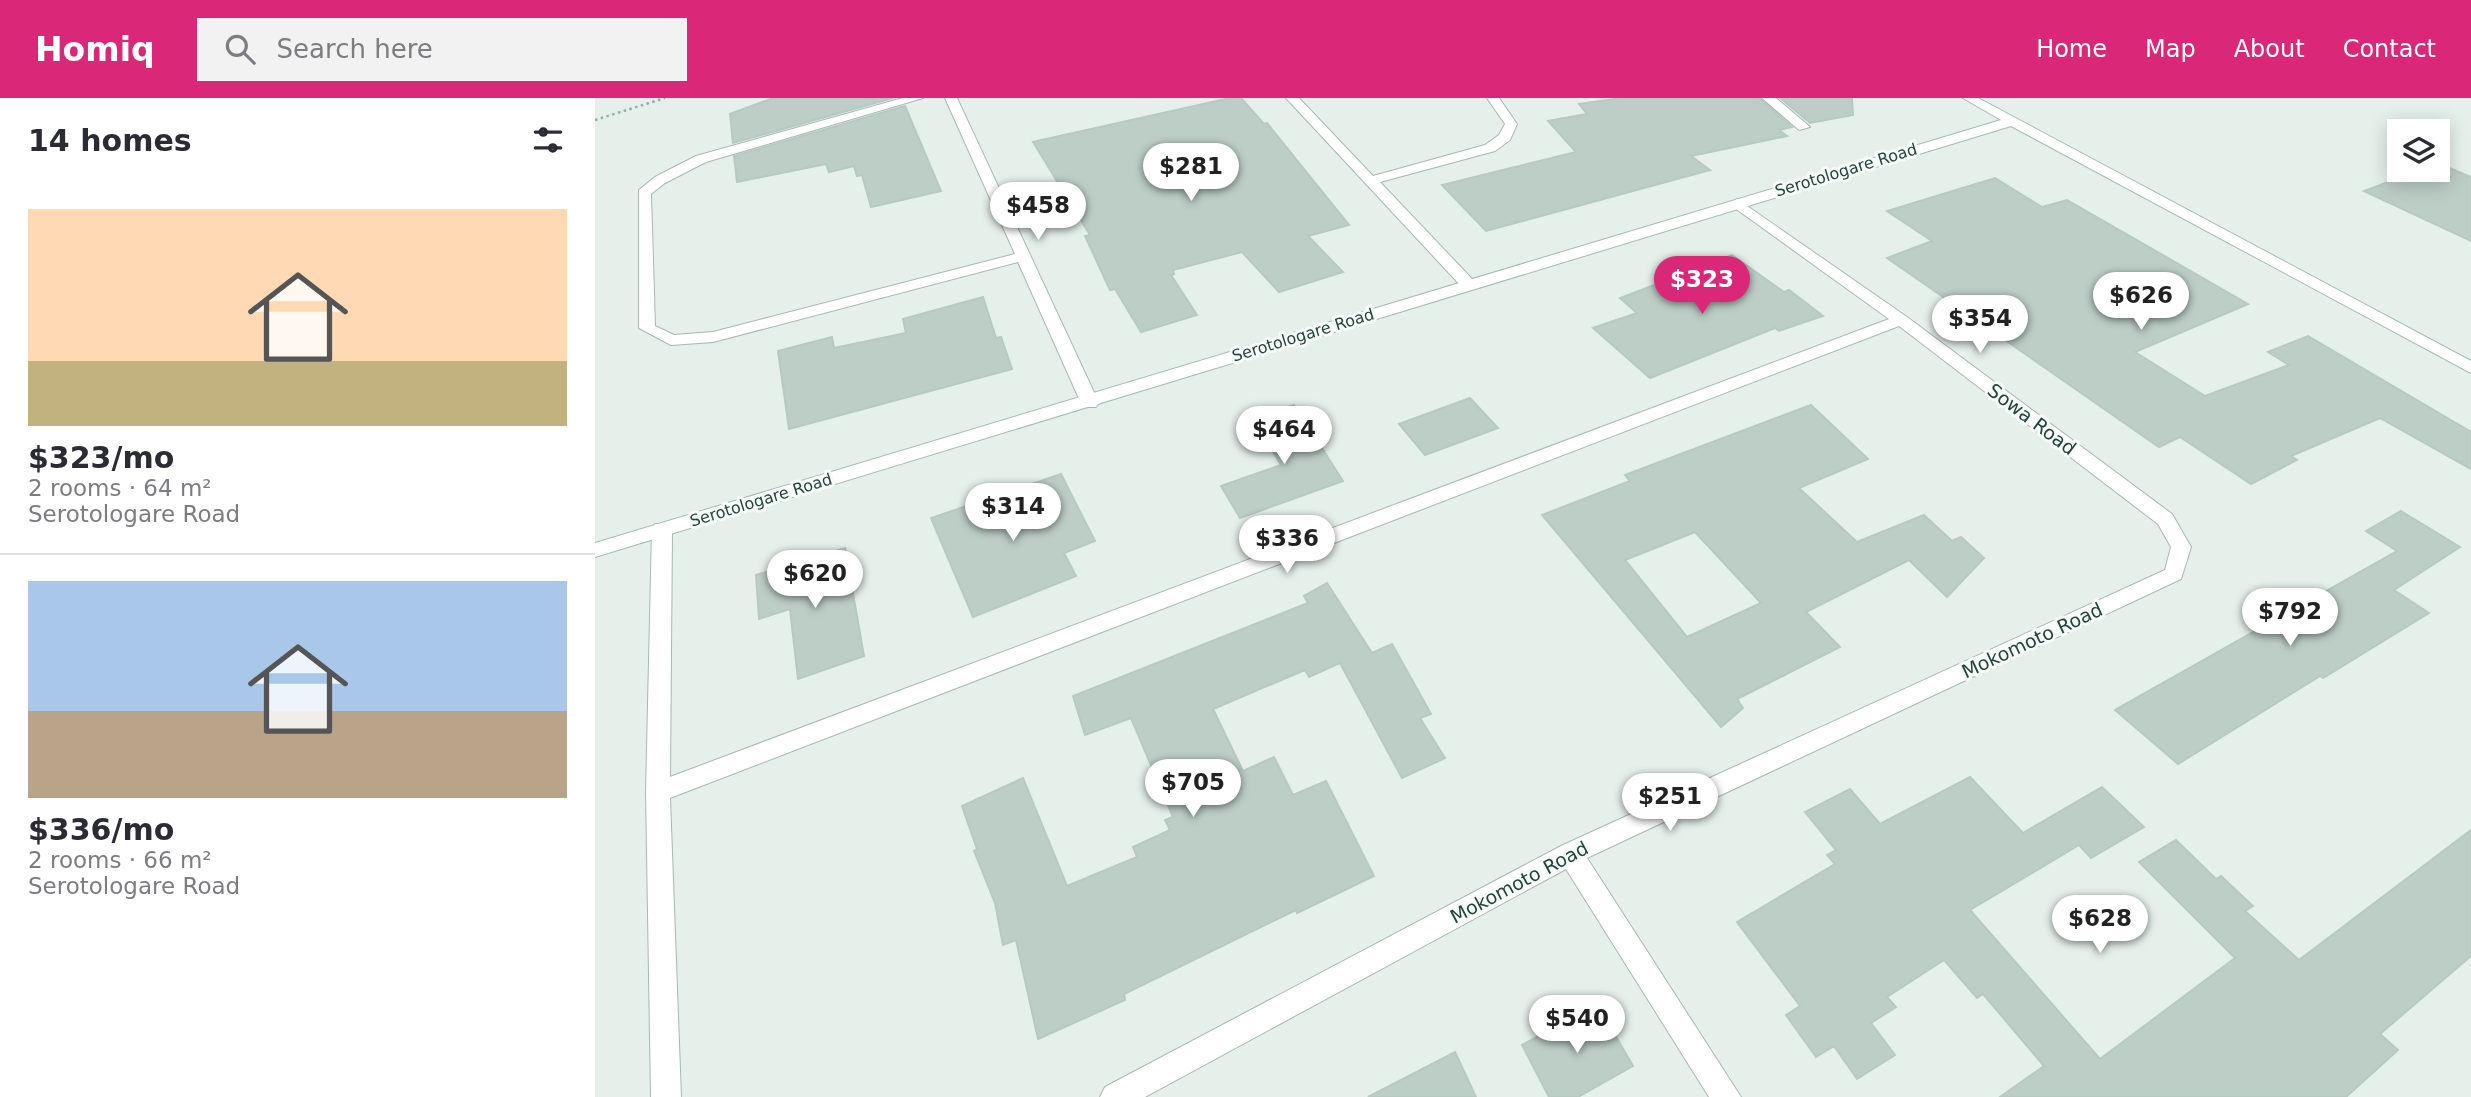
<!DOCTYPE html>
<meta charset="utf-8">
<style>
body{margin:0;font-family:"DejaVu Sans",sans-serif;background:#f2f2f3;color:#2b2b33;height:100vh;display:flex;flex-direction:column;font-size:26px;white-space:nowrap}
*{box-sizing:border-box;margin:0}
p{font-size:23px;color:#7c7c81}
.icon{flex:none;width:38px;height:38px;fill:none;stroke:currentColor;stroke-width:2;stroke-linecap:round;stroke-linejoin:round}
.map{position:relative;flex:1;overflow:hidden}
.panel{display:flex;flex-direction:column;background:#fff;width:595px}
.panel>*{flex:none}
.fabs{position:absolute;left:1792px;top:21px;display:grid;gap:14px}
.fabs a{display:grid;place-items:center;width:63px;height:63px;border-radius:0px;background:#fff;box-shadow:0 4px 18px #0003;font-size:35px}
.price{position:absolute;translate:-50% -60px;padding:0 16px;border-radius:24px;background:#fff;color:#222;font-size:23px;line-height:46px;filter:drop-shadow(0 2px 4px #0008)}
.price::after{content:'';position:absolute;left:50%;top:42px;width:21px;height:16px;margin-left:-10px;background:inherit;clip-path:polygon(0 0,100% 0,50% 100%)}
.price.current{background:#db2777;color:#fff}
ul{padding:0;list-style:none}
li{display:grid;align-content:center;gap:14px;height:371px;padding:0 28px}
li+li{border-top:2px solid #e1e1e2}
li span{display:grid;place-items:center;height:217px;border-radius:0px;color:#555}
li>.icon{margin-inline-start:auto}
span .icon{width:126px;height:126px;fill:#fffc;stroke-width:1}
li b{font-size:30px}
h2{display:flex;justify-content:space-between;align-items:center;height:84px;padding:0 28px;font-size:30px}
header{display:flex;align-items:center;gap:42px;box-sizing:border-box;height:98px;padding:0 35px;background:#db2777;color:#fff}
header strong{font-size:33px}
nav{display:flex;gap:38px;margin-inline-start:auto;font-size:24px}
.search{width:490px;height:63px;background:#f2f2f3;display:flex;align-items:center;gap:18px;box-sizing:border-box;padding:0 24px;border-radius:0px;color:#7c7c81;font-size:26px}
main{display:flex;flex:1;min-height:0}
.map>svg:first-child{display:block}
.building{fill:#bdcec7;stroke:#b6cac2;stroke-width:2;fill-rule:evenodd}
.lines{fill:none;stroke-linecap:round;stroke-linejoin:round}
.street-casing{stroke:#a6b9b3;stroke-width:2}
.secondary-casing{stroke:#a2bdb3;stroke-width:2}
.path{stroke:#82b7a6;stroke-width:2.5;stroke-dasharray:2.5 3.5;stroke-linecap:butt}
.street{fill:#fff;fill-rule:evenodd}
.secondary{fill:#fff;fill-rule:evenodd}
.labels{text-anchor:middle;dominant-baseline:central;stroke-width:6;stroke-linejoin:round;paint-order:stroke}
.far-street-label{font-size:16px;fill:#21453b;stroke:#f6fbf9}
.street-label{font-size:19px;fill:#21453b;stroke:#f6fbf9}
</style>
<header>
<strong>Homiq</strong>
<div class="search"><svg class="icon" aria-label="search" viewBox="0 0 24 24"><circle cx="10" cy="10" r="6"/><path d="M15 15l6 6"/></svg>Search here</div>
<nav><a>Home</a><a>Map</a><a>About</a><a>Contact</a></nav>
</header>
<main>
<section class="panel">
<h2>14 homes<svg class="icon" aria-label="filters" viewBox="0 0 24 24"><path d="M4 7h16M4 17h16"/><circle cx="9" cy="7" r="2"/><circle cx="15" cy="17" r="2"/></svg></h2>
<ul>
<li><span style="background:linear-gradient(#ffd9b3 70%,#c2b280 0)"><svg class="icon" aria-label="home" viewBox="0 0 24 24"><path d="M3 11l9-7 9 7M6 9v11h12V9"/></svg></span><div><b>$323/mo</b><p>2 rooms · 64 m²</p><p>Serotologare Road</p></div></li>
<li><span style="background:linear-gradient(#a9c7e8 60%,#b9a48a 0)"><svg class="icon" aria-label="home" viewBox="0 0 24 24"><path d="M3 11l9-7 9 7M6 9v11h12V9"/></svg></span><div><b>$336/mo</b><p>2 rooms · 66 m²</p><p>Serotologare Road</p></div></li>
</ul>
</section>
<div class="map">
<svg width="1876" height="999" viewBox="0 0 1876 999">
<rect width="100%" height="100%" fill="#e5f0eb"/>
<g class="building">
<path d="M 178,0 L 298,0 L 138,45 L 135,16 Z"/>
<path d="M 635,0 L 646,0 L 669,26 L 672,25 L 754,127 L 713,138 L 748,174 L 684,194 L 647,154 L 578,172 L 579,176 L 576,177 L 602,217 L 546,234 L 520,191 L 515,192 L 490,138 L 495,137 L 438,44 Z"/>
<path d="M 1026,0 L 1164,0 L 1197,29 L 1184,32 L 1192,38 L 1096,58 L 1115,72 L 891,133 L 847,87 L 981,54 L 953,23 L 992,16 L 984,6 Z"/>
<path d="M 1185,0 L 1257,0 L 1258,17 L 1215,25 Z"/>
<path d="M 310,8 L 346,93 L 276,109 L 267,77 L 262,78 L 259,68 L 234,74 L 231,66 L 142,84 L 139,58 Z"/>
<path d="M 1843,65 L 1876,79 L 1876,143 L 1769,93 L 1825,72 L 1843,72 Z"/>
<path d="M 1400,80 L 1447,109 L 1472,102 L 1653,206 L 1540,254 L 1610,298 L 1694,267 L 1673,254 L 1713,238 L 1876,334 L 1876,371 L 1785,320 L 1696,358 L 1702,362 L 1656,386 L 1585,339 L 1564,349 L 1292,160 L 1337,143 L 1292,113 Z"/>
<path d="M 1137,157 L 1189,194 L 1194,192 L 1228,218 L 1184,233 L 1180,230 L 1055,280 L 998,230 L 1042,215 L 1025,200 Z"/>
<path d="M 388,199 L 401,240 L 406,239 L 417,271 L 194,331 L 183,253 L 237,239 L 239,250 L 311,235 L 308,221 Z"/>
<path d="M 875,300 L 903,330 L 830,357 L 804,326 Z"/>
<path d="M 699,307 L 748,383 L 645,420 L 626,388 L 686,367 L 658,320 Z"/>
<path d="M 1216,307 L 1273,361 L 1204,390 L 1262,444 L 1329,417 L 1357,443 L 1366,439 L 1389,460 L 1352,499 L 1314,462 L 1211,514 L 1245,549 L 1142,601 L 1148,610 L 1126,629 L 947,417 L 1035,383 L 1030,377 ZM 1100,434 L 1166,505 L 1092,539 L 1030,462 Z"/>
<path d="M 466,376 L 500,443 L 469,455 L 481,478 L 378,519 L 336,420 Z"/>
<path d="M 1806,413 L 1865,449 L 1799,492 L 1834,515 L 1728,580 L 1725,578 L 1583,666 L 1520,612 L 1802,453 L 1771,433 Z"/>
<path d="M 250,450 L 269,558 L 203,581 L 195,511 L 164,521 L 161,477 Z"/>
<path d="M 732,485 L 777,555 L 797,546 L 836,616 L 825,620 L 850,660 L 807,680 L 745,565 L 714,579 L 710,572 L 618,611 L 648,673 L 679,659 L 698,697 L 731,683 L 779,778 L 702,815 L 701,812 L 529,896 L 530,902 L 443,941 L 421,842 L 408,847 L 400,805 L 379,753 L 382,751 L 367,708 L 428,680 L 472,788 L 542,759 L 538,749 L 575,732 L 570,722 L 578,719 L 536,620 L 490,637 L 478,598 L 713,505 L 709,498 Z"/>
<path d="M 1375,679 L 1428,735 L 1507,689 L 1549,729 L 1496,760 L 1484,747 L 1375,812 L 1505,961 L 1640,860 L 1544,764 L 1581,742 L 1621,781 L 1626,778 L 1658,808 L 1650,813 L 1704,862 L 1876,732 L 1876,858 L 1785,936 L 1803,952 L 1751,999 L 1405,999 L 1449,968 L 1388,896 L 1382,900 L 1349,862 L 1292,899 L 1301,909 L 1276,925 L 1300,957 L 1262,981 L 1239,948 L 1221,959 L 1191,917 L 1205,908 L 1142,824 L 1240,766 L 1232,757 L 1241,752 L 1210,714 L 1255,691 L 1285,726 Z"/>
<path d="M 1002,906 L 1038,968 L 983,999 L 954,999 L 927,947 Z"/>
<path d="M 860,954 L 881,999 L 773,999 Z"/>
</g>
<g class="lines">
<defs>
<g id="street">
<path d="M 308,0 L 328,0 L 111,64 L 70,85 L 56,96 L 60,228 L 79,237 L 118,234 L 420,156 L 350,0 L 362,0 L 504,305 L 501,309 L 489,309 L 486,305 L 423,164 L 118,244 L 76,247 L 44,230 L 44,92 L 60,79 L 101,58 Z"/>
<path d="M 691,0 L 704,0 L 778,78 L 890,47 L 904,37 L 910,26 L 892,0 L 904,0 L 922,26 L 915,42 L 900,53 L 785,84 L 879,183 L 879,189 L 867,189 Z"/>
<path d="M 1167,0 L 1181,0 L 1215,29 L 1204,32 Z"/>
<path d="M 1142,101 L 1312,219 L 1577,416 L 1596,449 L 1586,481 L 992,760 L 1146,999 L 1114,999 L 971,771 L 550,999 L 505,999 L 510,989 L 966,748 L 1570,472 L 1576,449 L 1563,426 L 1304,228 L 75,700 L 86,999 L 56,999 L 51,694 L 57,431 L 60,426 L 74,426 L 77,431 L 75,679 L 1294,221 L 1137,108 L 1135,105 Z"/>
</g>
<path id="secondary" d="M 1368,0 L 1383,0 L 1876,263 L 1876,275 L 1416,28 L 0,459 L 0,445 L 1406,22 Z"/>
</defs>
<use href="#street" class="street-casing"/>
<use href="#secondary" class="secondary-casing"/>
<path class="path" d="M 0,22 L 70,0"/>
<use href="#street" class="street"/>
<use href="#secondary" class="secondary"/>
</g>
<g class="labels">
<g class="far-street-label">
<text transform="translate(1251 72) rotate(-17)">Serotologare Road</text>
<text transform="translate(708 237) rotate(-17)">Serotologare Road</text>
<text transform="translate(166 402) rotate(-17)">Serotologare Road</text>
</g>
<g class="street-label">
<text transform="translate(1437 321) rotate(37)">Sowa Road</text>
<text transform="translate(1437 542) rotate(-25)">Mokomoto Road</text>
<text transform="translate(924 784) rotate(-28)">Mokomoto Road</text>
</g>
</g>
</svg>
<div class="fabs">
<a><svg class="icon" aria-label="layers" viewBox="0 0 24 24"><path d="M12 4l9 5-9 5-9-5zM3 14l9 5 9-5"/></svg></a>
</div>
<b class="price" style="left:596px;top:105px">$281</b>
<b class="price" style="left:443px;top:144px">$458</b>
<b class="price current" style="left:1107px;top:218px">$323</b>
<b class="price" style="left:1546px;top:234px">$626</b>
<b class="price" style="left:1385px;top:257px">$354</b>
<b class="price" style="left:689px;top:368px">$464</b>
<b class="price" style="left:418px;top:445px">$314</b>
<b class="price" style="left:692px;top:477px">$336</b>
<b class="price" style="left:220px;top:512px">$620</b>
<b class="price" style="left:1695px;top:550px">$792</b>
<b class="price" style="left:598px;top:721px">$705</b>
<b class="price" style="left:1075px;top:735px">$251</b>
<b class="price" style="left:1505px;top:857px">$628</b>
<b class="price" style="left:982px;top:957px">$540</b>
</div>
</main>
